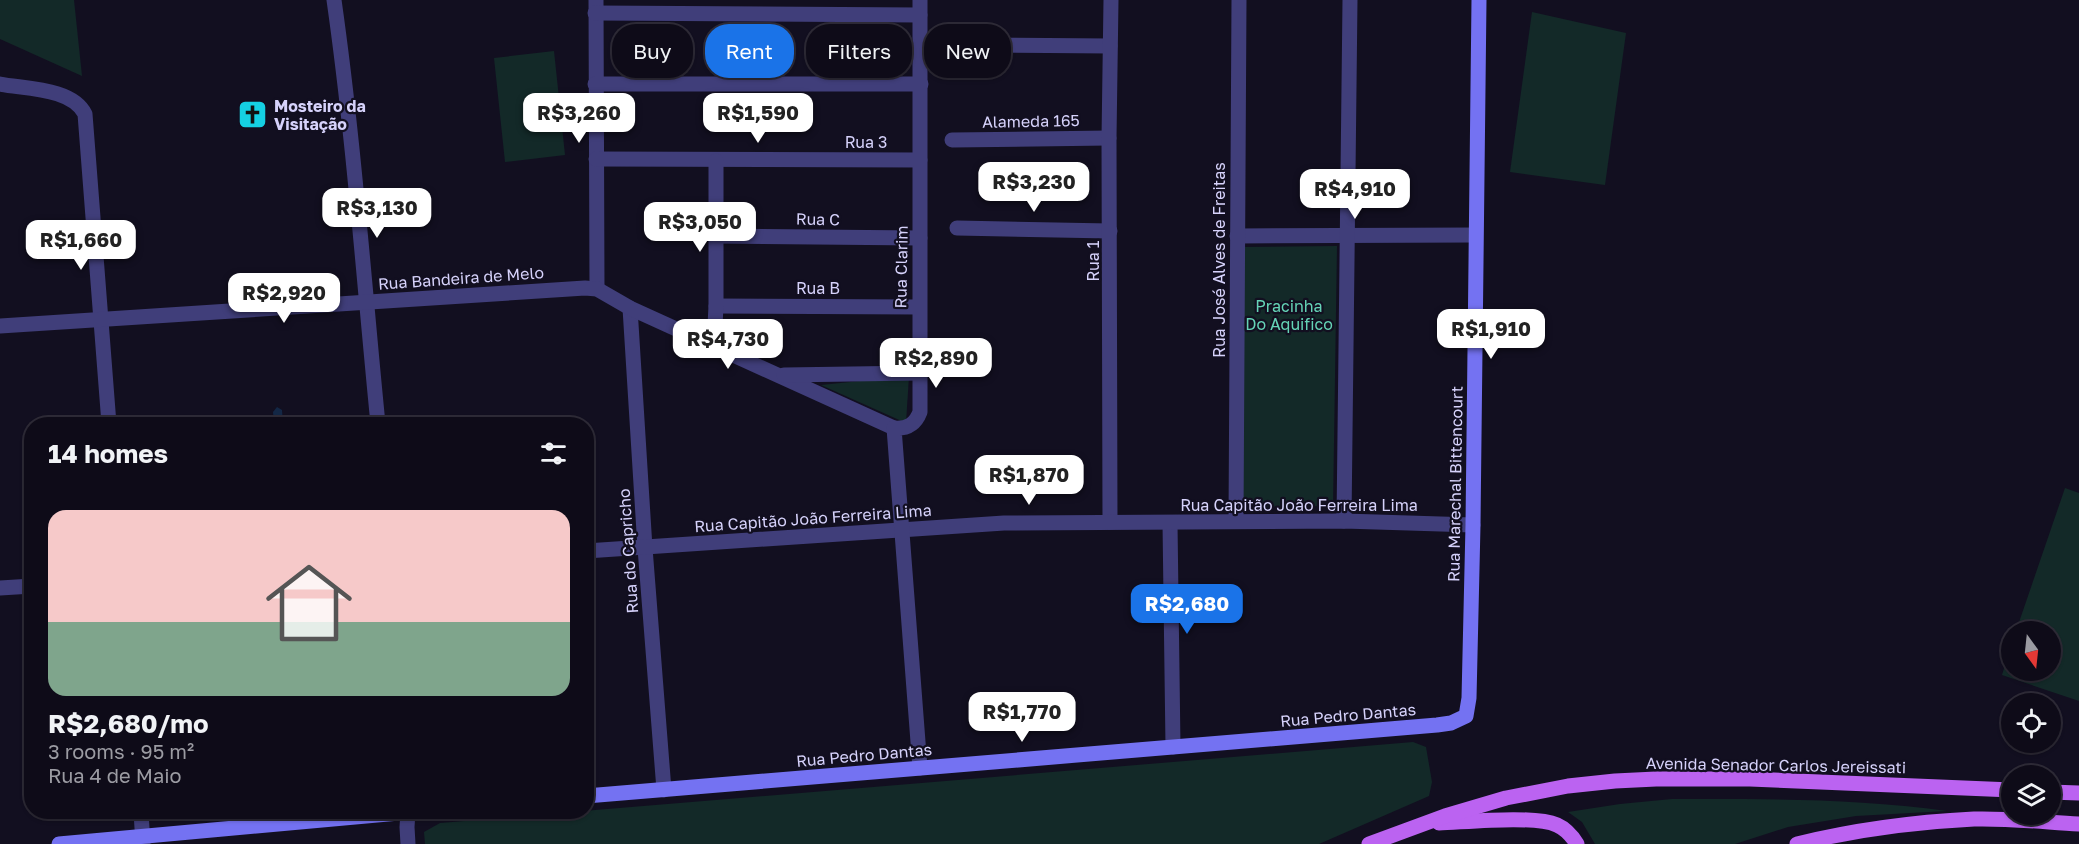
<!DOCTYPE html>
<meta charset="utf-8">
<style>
body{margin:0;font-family:"Golos Text",sans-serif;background:#171421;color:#f1f3f6;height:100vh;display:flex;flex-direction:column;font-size:22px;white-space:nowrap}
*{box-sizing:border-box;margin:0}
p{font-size:20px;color:#9b9ba2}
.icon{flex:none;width:33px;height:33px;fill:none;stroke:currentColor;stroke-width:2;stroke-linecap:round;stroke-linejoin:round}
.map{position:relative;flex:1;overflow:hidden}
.drawer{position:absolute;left:24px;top:417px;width:570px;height:402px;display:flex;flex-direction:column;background:#0e0b18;border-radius:24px;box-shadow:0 2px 4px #0004,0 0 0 2px #2e2b37}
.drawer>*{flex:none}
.banner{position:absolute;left:612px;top:24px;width:570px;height:54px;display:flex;gap:12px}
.needle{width:39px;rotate:165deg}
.tools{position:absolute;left:2001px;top:621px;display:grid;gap:12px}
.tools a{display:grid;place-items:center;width:60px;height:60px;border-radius:50%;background:#0e0b18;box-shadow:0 2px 4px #0004,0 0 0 2px #2e2b37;font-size:30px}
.price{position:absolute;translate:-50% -51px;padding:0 14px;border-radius:12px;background:#fff;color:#222;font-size:20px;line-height:39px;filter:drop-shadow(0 2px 3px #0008)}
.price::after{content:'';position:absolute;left:50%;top:36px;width:18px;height:14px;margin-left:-9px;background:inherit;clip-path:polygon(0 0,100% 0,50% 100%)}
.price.selected{background:#1a73e8;color:#fff}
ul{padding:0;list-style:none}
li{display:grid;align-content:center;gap:12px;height:318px;padding:0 24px}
li span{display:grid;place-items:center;height:186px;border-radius:18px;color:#555}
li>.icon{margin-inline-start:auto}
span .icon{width:108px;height:108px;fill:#fffc;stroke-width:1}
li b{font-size:26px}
h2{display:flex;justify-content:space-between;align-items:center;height:72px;padding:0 24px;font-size:26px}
.pill{padding:0 21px;border-radius:24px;background:#0e0b18;box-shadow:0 2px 4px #0004,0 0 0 2px #2e2b37;font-size:21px;line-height:54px}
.pill.selected{background:#1a73e8;color:#fff}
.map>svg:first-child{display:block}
.green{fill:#132928}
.water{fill:#132745}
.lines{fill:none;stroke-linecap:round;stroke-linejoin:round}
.minor{stroke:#403e7a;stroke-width:15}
.secondary{stroke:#7472f2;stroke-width:15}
.primary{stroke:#bb63f1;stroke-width:15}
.labels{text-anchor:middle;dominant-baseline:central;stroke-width:4.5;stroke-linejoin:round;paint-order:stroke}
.poi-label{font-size:16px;font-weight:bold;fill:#d6d2fb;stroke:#120f20;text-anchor:start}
.street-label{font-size:16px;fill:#d6d2fb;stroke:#120f20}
.park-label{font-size:16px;fill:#65d4b7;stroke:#120f20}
</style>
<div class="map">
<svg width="2079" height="844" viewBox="0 0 2079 844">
<rect width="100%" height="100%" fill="#120f20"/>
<g class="green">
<path d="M 0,0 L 74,0 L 82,76 L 0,39 Z"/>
<path d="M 1532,12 L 1626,33 L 1605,185 L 1510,172 Z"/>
<path d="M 554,51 L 565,155 L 505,162 L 494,58 Z"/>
<path d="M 1337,246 L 1333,506 L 1243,507 L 1242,247 Z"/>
<path d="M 909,376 L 906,423 L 821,385 Z"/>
<path d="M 2065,488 L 2079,493 L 2079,701 L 2002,675 L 2011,646 L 2012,670 L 2050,670 L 2050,632 L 2016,631 Z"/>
<path d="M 1413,742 L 1426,747 L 1432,782 L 1429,796 L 1319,844 L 425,844 L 424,832 L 440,823 Z"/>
<path d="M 1672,799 C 1764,799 1855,798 1947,811 L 1856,816 L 1788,827 L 1735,844 L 1595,844 L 1582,822 L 1568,812 L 1620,804 Z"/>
</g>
<path class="water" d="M 277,407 L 282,410 L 283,424 L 274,424 L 273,412 Z"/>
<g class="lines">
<g class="minor">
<path d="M 334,0 C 354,141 364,283 378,424"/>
<path d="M 596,0 L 597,289"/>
<path d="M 595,13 L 920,15"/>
<path d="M 966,45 L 1110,46"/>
<path d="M 0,84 C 26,89 72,88 85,114 L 109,424"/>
<path d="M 595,84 L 921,84"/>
<path d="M 952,140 L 1109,138"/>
<path d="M 596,159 L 920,160"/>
<path d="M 957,228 L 1110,231"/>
<path d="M 717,236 L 920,238"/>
<path d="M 1237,236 L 1475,235"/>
<path d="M 716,306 L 919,307"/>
<path d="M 630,308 L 645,548 L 664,790"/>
<path d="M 0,326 L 585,288 L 597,289 L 630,308 L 894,428"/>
<path d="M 714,345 L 716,306 L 716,161"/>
<path d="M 784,375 L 919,373"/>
<path d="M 1236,521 L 1239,0"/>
<path d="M 1344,521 L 1350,0"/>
<path d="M 1110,522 L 1109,138 L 1111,0"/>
<path d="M 1170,523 L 1173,747"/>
<path d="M 586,551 L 1004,523 L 1344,521 L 1473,525"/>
<path d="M 0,588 L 32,586"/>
<path d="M 920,768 L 894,428 C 907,429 915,425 920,412 L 920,0"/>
<path d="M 141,812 L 143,844"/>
<path d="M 408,812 L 407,827 L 408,844"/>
</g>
<g class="secondary">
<path d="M 586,796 L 1437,725 L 1451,723 L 1466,716 L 1469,698 L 1473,525 L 1479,0"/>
<path d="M 59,844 L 410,812"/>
</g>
<g class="primary">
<path d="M 2050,792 L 2079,793"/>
<path d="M 1439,823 C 1467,822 1534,815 1557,825 C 1566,829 1572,836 1577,844"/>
<path d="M 1369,844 L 1445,816 L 1506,798 L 1568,786 L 1615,781 L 1656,779 L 1750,779 L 2012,790"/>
<path d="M 1797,844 C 1854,830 1914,822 1974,819 C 2008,818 2044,822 2079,824"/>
</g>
</g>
<defs>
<symbol id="church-square" viewBox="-11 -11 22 22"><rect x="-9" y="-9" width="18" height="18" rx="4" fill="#15d0e3" stroke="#120f20"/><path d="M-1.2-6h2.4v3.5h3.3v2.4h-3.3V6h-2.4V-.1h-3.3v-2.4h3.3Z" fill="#111"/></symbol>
</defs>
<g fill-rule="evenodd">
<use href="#church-square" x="236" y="98" width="33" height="33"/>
</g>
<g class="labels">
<g class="poi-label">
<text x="274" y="106">Mosteiro da<tspan x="274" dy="18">Visitação</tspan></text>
</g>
<g class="street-label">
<text transform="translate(1031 121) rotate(-1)">Alameda 165</text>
<text x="866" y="142">Rua 3</text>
<text transform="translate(818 219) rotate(1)">Rua C</text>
<text transform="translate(1219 260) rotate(-90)">Rua José Alves de Freitas</text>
<text transform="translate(1093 261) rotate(-90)">Rua 1</text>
<text transform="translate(901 267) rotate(-89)">Rua Clarim</text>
<text transform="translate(461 278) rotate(-4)">Rua Bandeira de Melo</text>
<text x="818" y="288">Rua B</text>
<text transform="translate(1455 484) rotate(-89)">Rua Marechal Bittencourt</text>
<text x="1299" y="505">Rua Capitão João Ferreira Lima</text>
<text transform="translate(813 518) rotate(-4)">Rua Capitão João Ferreira Lima</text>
<text transform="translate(628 551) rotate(-94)">Rua do Capricho</text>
<text transform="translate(1348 715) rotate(-5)">Rua Pedro Dantas</text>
<text transform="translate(864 755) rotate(-5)">Rua Pedro Dantas</text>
<text transform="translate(1776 765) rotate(1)">Avenida Senador Carlos Jereissati</text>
</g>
<g class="park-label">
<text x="1289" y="306">Pracinha<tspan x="1289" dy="18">Do Aquifico</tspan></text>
</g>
</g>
</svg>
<div class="tools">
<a><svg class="needle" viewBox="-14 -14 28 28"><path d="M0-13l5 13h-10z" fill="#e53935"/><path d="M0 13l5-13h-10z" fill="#9b9ba2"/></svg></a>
<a><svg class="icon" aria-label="locate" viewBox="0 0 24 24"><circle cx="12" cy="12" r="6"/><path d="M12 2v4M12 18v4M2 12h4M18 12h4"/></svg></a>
<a><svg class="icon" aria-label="layers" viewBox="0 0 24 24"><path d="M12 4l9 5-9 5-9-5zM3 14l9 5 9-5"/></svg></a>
</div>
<b class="price" style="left:579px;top:144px">R$3,260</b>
<b class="price" style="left:758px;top:144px">R$1,590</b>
<b class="price" style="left:1034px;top:213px">R$3,230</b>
<b class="price" style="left:1355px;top:220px">R$4,910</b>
<b class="price" style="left:377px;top:239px">R$3,130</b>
<b class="price" style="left:700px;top:253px">R$3,050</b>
<b class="price" style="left:81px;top:271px">R$1,660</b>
<b class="price" style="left:284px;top:324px">R$2,920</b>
<b class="price" style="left:1491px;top:360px">R$1,910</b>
<b class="price" style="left:728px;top:370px">R$4,730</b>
<b class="price" style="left:936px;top:389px">R$2,890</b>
<b class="price" style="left:1029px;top:506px">R$1,870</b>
<b class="price selected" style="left:1187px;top:635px">R$2,680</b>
<b class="price" style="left:1022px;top:743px">R$1,770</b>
<div class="banner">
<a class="pill">Buy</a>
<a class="pill selected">Rent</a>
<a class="pill">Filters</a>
<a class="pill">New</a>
</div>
<section class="drawer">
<h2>14 homes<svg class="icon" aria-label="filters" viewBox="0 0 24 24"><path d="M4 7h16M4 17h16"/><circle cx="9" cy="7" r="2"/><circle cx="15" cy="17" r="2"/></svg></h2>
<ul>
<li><span style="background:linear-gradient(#f6c9c9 60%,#7fa58c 0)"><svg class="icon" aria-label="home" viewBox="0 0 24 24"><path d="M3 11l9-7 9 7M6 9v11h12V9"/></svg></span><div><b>R$2,680/mo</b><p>3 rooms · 95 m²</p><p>Rua 4 de Maio</p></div></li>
</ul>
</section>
</div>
